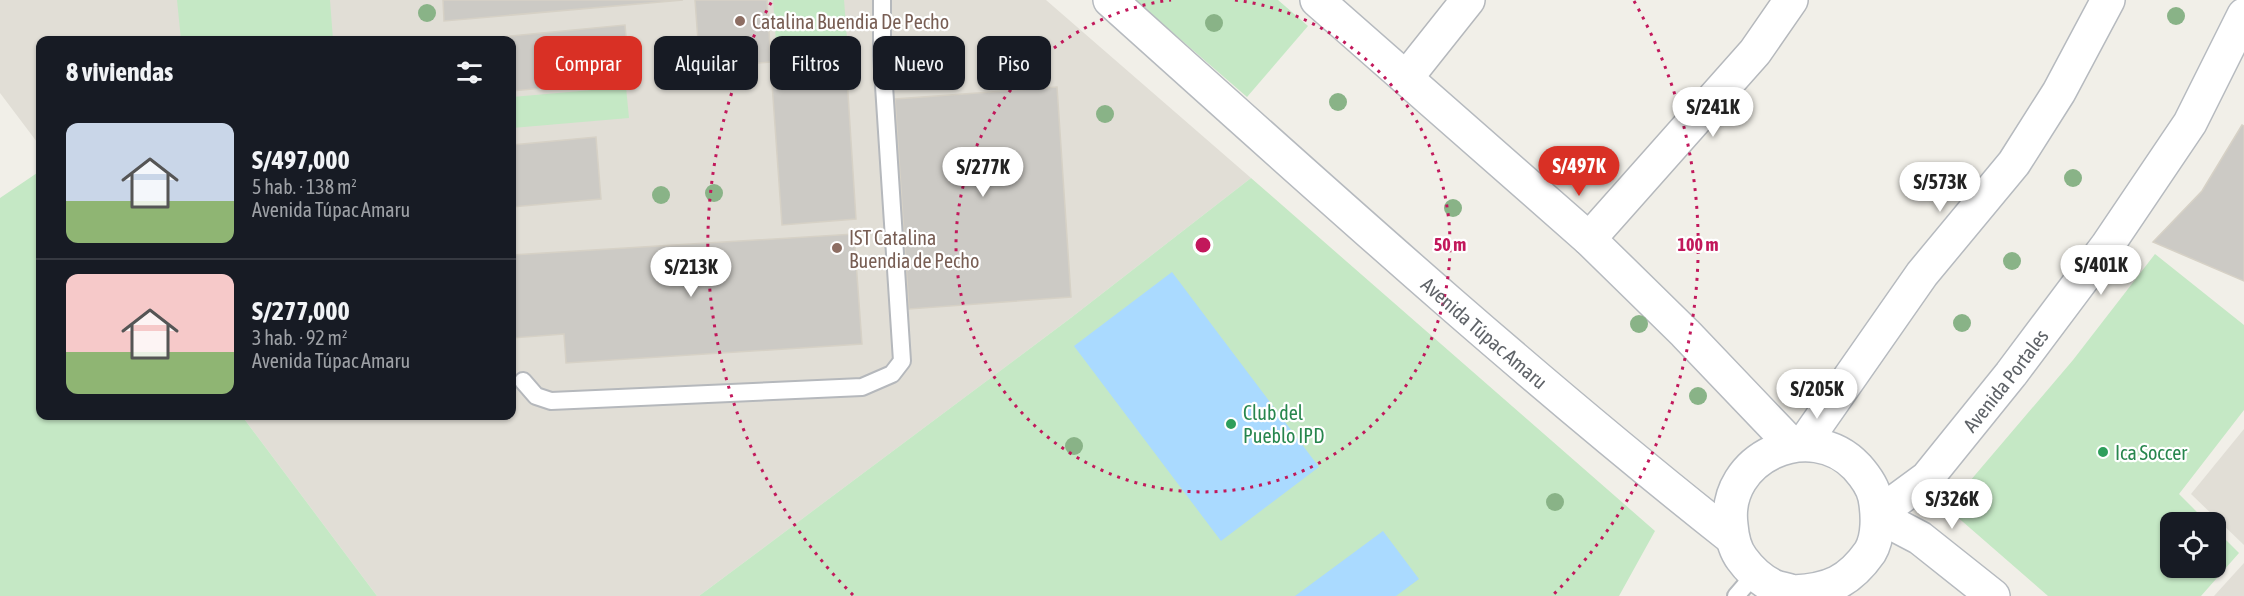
<!DOCTYPE html>
<html lang="es">
<meta charset="utf-8">
<style>
body{margin:0;font-family:"Asap Condensed",sans-serif;background:#242831;color:#f1f3f6;height:100vh;display:flex;flex-direction:column;font-size:22px;white-space:nowrap}
*{box-sizing:border-box;margin:0}
p{font-size:20px;color:#9ea1a6}
.icon{flex:none;width:33px;height:33px;fill:none;stroke:currentColor;stroke-width:2;stroke-linecap:round;stroke-linejoin:round}
.map{position:relative;flex:1;overflow:hidden}
.side{position:absolute;left:36px;top:36px;width:480px;height:384px;display:flex;flex-direction:column;background:#171b24;border-radius:12px;box-shadow:0 2px 4px #0004}
.side>*{flex:none}
.top-card{position:absolute;left:534px;top:36px;width:570px;height:54px;display:flex;gap:12px}
.fabs{position:absolute;left:2160px;top:512px;display:grid;gap:12px}
.fabs a{display:grid;place-items:center;width:66px;height:66px;border-radius:12px;background:#171b24;box-shadow:0 2px 4px #0004;font-size:30px}
.price{position:absolute;translate:-50% -51px;padding:0 14px;border-radius:21px;background:#fff;color:#222;font-size:20px;line-height:39px;filter:drop-shadow(0 2px 3px #0008)}
.price::after{content:'';position:absolute;left:50%;top:36px;width:18px;height:14px;margin-left:-9px;background:inherit;clip-path:polygon(0 0,100% 0,50% 100%)}
.price.active{background:#d93025;color:#fff}
ul{padding:0;list-style:none}
li{display:flex;align-items:center;gap:18px;height:150px;padding:0 30px}
li+li{border-top:2px solid #363941}
li span{display:grid;place-items:center;flex:none;width:168px;height:120px;border-radius:12px;color:#555}
li>.icon{margin-inline-start:auto}
span .icon{width:72px;height:72px;fill:#fffc;stroke-width:1}
li b{font-size:26px}
h2{display:flex;justify-content:space-between;align-items:center;height:72px;padding:0 30px;font-size:26px}
.tag{padding:0 21px;border-radius:12px;background:#171b24;box-shadow:0 2px 4px #0004;font-size:21px;line-height:54px}
.tag.active{background:#d93025;color:#fff}
.map>svg:first-child{display:block}
.education{fill:#e1ded6}
.green{fill:#c5e8c5}
.water{fill:#aadaff}
.building{fill:#cccac5;stroke:#d6d1c6;stroke-width:1.5}
.lines{fill:none;stroke-linecap:round;stroke-linejoin:round}
.lane-casing{stroke:#b5b8bc;stroke-width:20}
.street-casing{stroke:#b5b8bc;stroke-width:36}
.secondary-casing{stroke:#b6babf;stroke-width:36}
.lane{stroke:#fff;stroke-width:16}
.street{stroke:#fff;stroke-width:33}
.secondary{stroke:#fff;stroke-width:33}
.tree{fill:#89b387}
.ring{fill:none;stroke:#c2185b;stroke-width:3;stroke-dasharray:3 6}
.education-dot{fill:#8d6e63;stroke:#fff;stroke-width:2}
.leisure-dot{fill:#2e9e5b;stroke:#fff;stroke-width:2}
.labels{text-anchor:middle;dominant-baseline:central;stroke-width:4.5;stroke-linejoin:round;paint-order:stroke}
.education-label{font-size:20px;fill:#785e54;stroke:#fff;text-anchor:start}
.street-label{font-size:20px;fill:#5f6368;stroke:#fff}
.leisure-label{font-size:20px;fill:#27864d;stroke:#fff;text-anchor:start}
.centre{fill:#c2185b;stroke:#fff;stroke-width:3}
.ring-label{font-size:18px;text-anchor:middle;font-weight:bold;fill:#c2185b;stroke:#fff;stroke-width:4.5;stroke-linejoin:round;paint-order:stroke}
</style>
<div class="map">
<svg width="2244" height="596" viewBox="0 0 2244 596">
<rect width="100%" height="100%" fill="#f1efe8"/>
<g class="education">
<path d="M 0,0 L 1046,0 L 1251,178 L 1072,317 L 699,596 L 377,596 L 242,416 L 512,416 L 512,40 L 40,40 L 40,146 L 0,93 Z"/>
<path d="M 2244,429 L 2244,545 L 2191,494 Z"/>
<path d="M 2244,563 L 2244,596 L 2214,596 Z"/>
</g>
<g class="green">
<path d="M 177,0 L 330,0 L 333,40 L 181,40 Z"/>
<path d="M 773,0 L 844,0 L 848,51 L 777,56 Z"/>
<path d="M 1135,0 L 1278,0 L 1308,26 L 1247,97 Z"/>
<path d="M 626,87 L 629,118 L 512,128 L 512,97 Z"/>
<path d="M 40,171 L 40,416 L 242,416 L 377,596 L 0,596 L 0,198 Z"/>
<path d="M 1251,178 L 1655,531 L 1619,596 L 699,596 L 1072,317 Z"/>
<path d="M 2155,254 L 2244,325 L 2244,410 L 2179,494 L 2207,522 L 2170,522 L 2170,567 L 2216,567 L 2216,530 L 2239,553 L 2201,596 L 2048,596 L 1947,508 L 2073,360 Z"/>
</g>
<g class="water">
<path d="M 1172,272 L 1319,467 L 1221,541 L 1074,346 Z"/>
<path d="M 1383,531 L 1419,579 L 1396,596 L 1295,596 Z"/>
</g>
<g class="building">
<path d="M 443,0 L 683,0 L 444,21 Z"/>
<path d="M 695,0 L 767,0 L 771,62 L 700,68 Z"/>
<path d="M 625,25 L 630,80 L 512,91 L 512,40 L 470,40 Z"/>
<path d="M 846,63 L 856,219 L 782,225 L 771,69 Z"/>
<path d="M 1057,87 L 1071,297 L 909,309 L 895,99 Z"/>
<path d="M 2242,125 L 2244,126 L 2244,281 L 2153,242 L 2202,191 Z"/>
<path d="M 596,137 L 601,199 L 512,207 L 512,145 Z"/>
<path d="M 854,234 L 862,344 L 566,363 L 564,334 L 512,338 L 512,255 Z"/>
</g>
<g class="lines">
<defs>
<g id="lane">
<path d="M 523,381 L 536,396 L 551,401 L 862,387 L 892,374 L 902,361 L 882,55 L 882,0"/>
<path d="M 1736,596 L 1755,574"/>
</g>
<g id="street">
<path d="M 1406,78 L 1468,0"/>
<path d="M 1589,239 L 1755,52 L 1791,0"/>
</g>
<g id="secondary">
<path id="s1" d="M 1110,0 C 1314,183 1517,368 1732,538"/>
<path d="M 1317,0 L 1589,239 L 1685,333 L 1792,445"/>
<path d="M 1804,443 L 1922,274 L 2014,163 L 2059,92 L 2108,0"/>
<path id="s2" d="M 1878,514 L 1927,478 L 2011,374 L 2107,246 L 2190,123 L 2244,15"/>
<path d="M 1878,516 L 1920,538 L 1993,596"/>
<path d="M 1794,592 C 1829,590 1849,582 1870,552 C 1879,537 1878,514 1875,498 C 1873,487 1865,476 1857,467 C 1810,417 1722,458 1731,525 C 1732,537 1735,550 1742,559 C 1750,570 1761,580 1773,586 C 1782,590 1791,589 1798,596"/>
</g>
</defs>
<use href="#lane" class="lane-casing"/>
<use href="#street" class="street-casing"/>
<use href="#secondary" class="secondary-casing"/>
<use href="#lane" class="lane"/>
<use href="#street" class="street"/>
<use href="#secondary" class="secondary"/>
</g>
<g class="tree">
<circle cx="427" cy="13" r="9"/>
<circle cx="2176" cy="16" r="9"/>
<circle cx="1214" cy="23" r="9"/>
<circle cx="1338" cy="102" r="9"/>
<circle cx="1105" cy="114" r="9"/>
<circle cx="2073" cy="178" r="9"/>
<circle cx="714" cy="193" r="9"/>
<circle cx="661" cy="195" r="9"/>
<circle cx="1453" cy="208" r="9"/>
<circle cx="2012" cy="261" r="9"/>
<circle cx="1962" cy="323" r="9"/>
<circle cx="1639" cy="324" r="9"/>
<circle cx="1698" cy="396" r="9"/>
<circle cx="1074" cy="446" r="9"/>
<circle cx="1555" cy="502" r="9"/>
</g>
<g class="ring">
<path d="M1235 0A247 247 0 1 1 1171 0"/>
<path d="M853 595A495 495 0 0 1 772 1M1634 1A495 495 0 0 1 1553 595"/>
</g>
<g class="education-dot">
<circle cx="740" cy="21" r="6"/>
<circle cx="837" cy="248" r="6"/>
</g>
<g class="leisure-dot">
<circle cx="1231" cy="424" r="6"/>
<circle cx="2103" cy="452" r="6"/>
</g>
<g class="labels">
<g class="education-label">
<text x="752" y="21">Catalina Buendia De Pecho</text>
<text x="849" y="237">IST Catalina<tspan x="849" dy="23">Buendia de Pecho</tspan></text>
</g>
<g class="street-label">
<text stroke="none"><textPath href="#s1" startOffset="501">Avenida Túpac Amaru</textPath></text>
<text stroke="none"><textPath href="#s2" startOffset="186">Avenida Portales</textPath></text>
</g>
<g class="leisure-label">
<text x="1243" y="412">Club del<tspan x="1243" dy="23">Pueblo IPD</tspan></text>
<text x="2115" y="452">Ica Soccer</text>
</g>
</g>
<circle cx="1203" cy="245" r="9" class="centre"/>
<g class="ring-label">
<text x="1450" y="251">50 m</text>
<text x="1698" y="251">100 m</text>
</g>
</svg>
<div class="fabs">
<a><svg class="icon" aria-label="locate" viewBox="0 0 24 24"><circle cx="12" cy="12" r="6"/><path d="M12 2v4M12 18v4M2 12h4M18 12h4"/></svg></a>
</div>
<b class="price" style="left:1713px;top:138px">S/241K</b>
<b class="price active" style="left:1579px;top:197px">S/497K</b>
<b class="price" style="left:983px;top:198px">S/277K</b>
<b class="price" style="left:1940px;top:213px">S/573K</b>
<b class="price" style="left:2101px;top:296px">S/401K</b>
<b class="price" style="left:691px;top:298px">S/213K</b>
<b class="price" style="left:1817px;top:420px">S/205K</b>
<b class="price" style="left:1952px;top:530px">S/326K</b>
<div class="top-card">
<a class="tag active">Comprar</a>
<a class="tag">Alquilar</a>
<a class="tag">Filtros</a>
<a class="tag">Nuevo</a>
<a class="tag">Piso</a>
</div>
<section class="side">
<h2>8 viviendas<svg class="icon" aria-label="filters" viewBox="0 0 24 24"><path d="M4 7h16M4 17h16"/><circle cx="9" cy="7" r="2"/><circle cx="15" cy="17" r="2"/></svg></h2>
<ul>
<li><span style="background:linear-gradient(#c9d6e8 65%,#8fb573 0)"><svg class="icon" aria-label="home" viewBox="0 0 24 24"><path d="M3 11l9-7 9 7M6 9v11h12V9"/></svg></span><div><b>S/497,000</b><p>5 hab. · 138 m²</p><p>Avenida Túpac Amaru</p></div></li>
<li><span style="background:linear-gradient(#f6c9c9 65%,#8fb573 0)"><svg class="icon" aria-label="home" viewBox="0 0 24 24"><path d="M3 11l9-7 9 7M6 9v11h12V9"/></svg></span><div><b>S/277,000</b><p>3 hab. · 92 m²</p><p>Avenida Túpac Amaru</p></div></li>
</ul>
</section>
</div>
